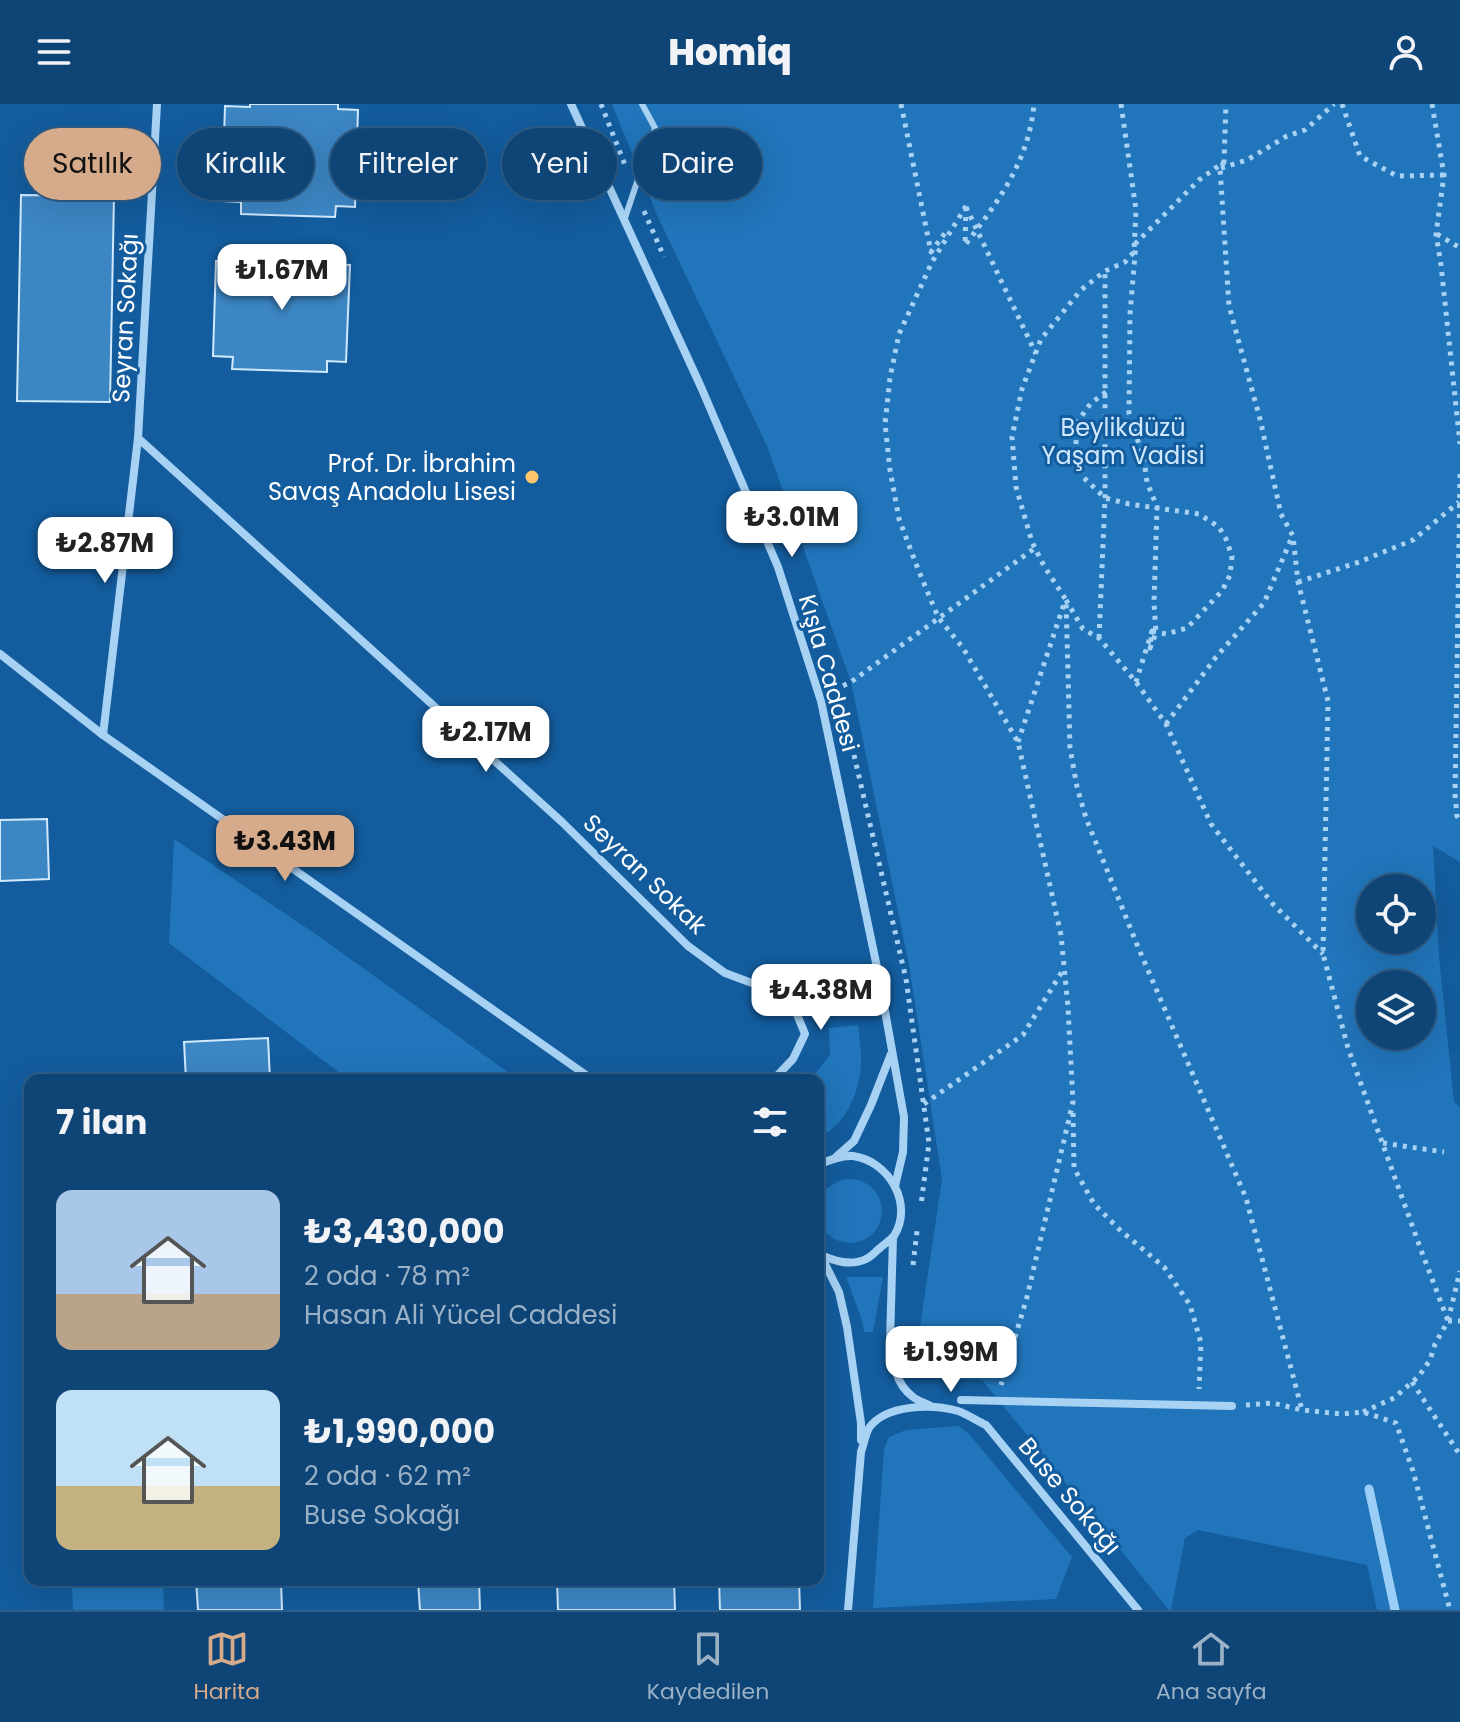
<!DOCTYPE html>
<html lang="tr">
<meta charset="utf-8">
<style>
body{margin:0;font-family:Poppins,sans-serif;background:#174c7b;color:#f1f3f6;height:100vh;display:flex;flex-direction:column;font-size:30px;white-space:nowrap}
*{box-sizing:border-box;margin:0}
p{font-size:26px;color:#9bb1c5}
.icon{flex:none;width:44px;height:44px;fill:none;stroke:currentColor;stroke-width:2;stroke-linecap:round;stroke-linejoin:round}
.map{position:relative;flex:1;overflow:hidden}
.side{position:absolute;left:24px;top:970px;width:800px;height:512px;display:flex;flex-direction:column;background:#0e4576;border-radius:16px;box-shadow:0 8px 32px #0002,0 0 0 2px #2e5d88}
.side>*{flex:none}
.top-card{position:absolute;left:24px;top:24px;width:800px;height:72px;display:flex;gap:16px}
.buttons{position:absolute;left:1356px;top:770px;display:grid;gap:16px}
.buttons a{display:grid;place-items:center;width:80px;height:80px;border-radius:50%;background:#0e4576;box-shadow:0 8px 32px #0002,0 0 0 2px #2e5d88;font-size:40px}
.price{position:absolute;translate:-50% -68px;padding:0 18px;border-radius:16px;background:#fff;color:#222;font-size:26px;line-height:52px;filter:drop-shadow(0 2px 4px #0008)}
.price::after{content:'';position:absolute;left:50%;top:48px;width:24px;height:18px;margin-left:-12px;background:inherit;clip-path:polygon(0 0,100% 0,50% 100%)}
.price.active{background:#d6ab8b;color:#111}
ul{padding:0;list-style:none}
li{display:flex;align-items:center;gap:24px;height:200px;padding:0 32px}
li span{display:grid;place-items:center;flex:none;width:224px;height:160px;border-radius:16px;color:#555}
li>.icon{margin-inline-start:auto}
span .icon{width:96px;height:96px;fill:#fffc;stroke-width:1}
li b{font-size:34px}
h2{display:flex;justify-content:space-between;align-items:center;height:96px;padding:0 32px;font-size:34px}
.chip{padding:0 28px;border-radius:36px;background:#0e4576;box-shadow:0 8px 32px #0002,0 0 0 2px #2e5d88;font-size:28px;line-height:72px}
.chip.active{background:#d6ab8b;color:#111}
header{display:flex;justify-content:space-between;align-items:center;height:104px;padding:0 32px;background:#0e4576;font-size:36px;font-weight:800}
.dock{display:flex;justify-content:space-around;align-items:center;height:112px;border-top:2px solid #2e5d88;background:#0e4576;font-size:22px;color:#9bb1c5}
.dock a{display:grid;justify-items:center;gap:4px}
.dock .active{color:#d6ab8b}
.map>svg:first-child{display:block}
.green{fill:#2175ba;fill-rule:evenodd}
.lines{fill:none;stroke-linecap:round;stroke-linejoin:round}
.stream{stroke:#9bcef7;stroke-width:9}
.building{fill:#3c86c4;stroke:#d1e9fe;stroke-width:2}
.path{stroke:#a8d2f4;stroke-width:5;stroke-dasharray:4 6;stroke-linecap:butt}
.service{stroke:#a8d2f4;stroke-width:6}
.minor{stroke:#a8d2f4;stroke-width:8}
.poi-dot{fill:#ffc66b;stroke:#135c9d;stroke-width:3}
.labels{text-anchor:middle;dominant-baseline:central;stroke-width:6;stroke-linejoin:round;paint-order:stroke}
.street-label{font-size:24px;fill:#fff;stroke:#135c9d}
.park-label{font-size:24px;fill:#d1e9fe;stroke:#135c9d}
.poi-label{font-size:24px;fill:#fff;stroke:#135c9d;text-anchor:end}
</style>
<header><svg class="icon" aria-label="menu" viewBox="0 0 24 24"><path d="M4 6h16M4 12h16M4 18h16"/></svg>Homiq<svg class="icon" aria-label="person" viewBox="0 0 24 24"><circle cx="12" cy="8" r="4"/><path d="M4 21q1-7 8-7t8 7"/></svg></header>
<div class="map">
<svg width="1460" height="1506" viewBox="0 0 1460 1506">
<rect width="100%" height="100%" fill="#135c9d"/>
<g class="green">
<path d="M 612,0 L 1460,0 L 1460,758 L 1433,742 L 1439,853 L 1454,998 L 1460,1003 L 1460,1506 L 1377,1506 L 1367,1461 L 1198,1426 L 1185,1434 L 1171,1506 L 1169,1506 L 982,1276 L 933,1274 L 923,1259 L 919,1230 L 942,1075 L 909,861 L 851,578 L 767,342 L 657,111 ZM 1370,784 L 1422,784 L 1422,836 L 1370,836 ZM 1370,880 L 1422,880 L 1422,932 L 1370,932 Z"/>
<path d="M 174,735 L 317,831 L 519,976 L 349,976 L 169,839 Z"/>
<path d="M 858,921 C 859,931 861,942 861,953 C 862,984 847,1021 818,1034 L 818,976 L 810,976 L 830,951 L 829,924 Z"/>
<circle cx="850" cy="1107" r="32"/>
<path d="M 846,1173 L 883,1173 L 873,1228 L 864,1228 L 862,1216 Z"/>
<path d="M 959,1322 L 969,1330 L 1072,1453 L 1056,1495 L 873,1504 L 884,1345 L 889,1333 L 906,1326 Z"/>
<path d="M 72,1476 L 163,1476 L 164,1506 L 73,1506 Z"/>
</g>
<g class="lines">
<path class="stream" d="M 1369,1385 L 1395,1506"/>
</g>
<g class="building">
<path d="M 250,0 L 338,0 L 338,5 L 358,6 L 355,103 L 336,102 L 335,113 L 241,110 L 241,98 L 222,97 L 225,2 L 250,3 Z"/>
<path d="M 21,91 L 114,92 L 110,298 L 17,297 Z"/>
<path d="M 241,148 L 330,151 L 330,160 L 350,161 L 346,258 L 327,257 L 327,268 L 232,265 L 233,253 L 213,252 L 216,157 L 241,158 Z"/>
<path d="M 47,715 L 49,775 L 0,777 L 0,716 Z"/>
<path d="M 268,934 L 270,976 L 186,976 L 184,938 Z"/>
<path d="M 196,1476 L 281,1476 L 282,1506 L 198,1506 Z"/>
<path d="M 479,1476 L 480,1506 L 420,1506 L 418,1477 Z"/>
<path d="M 557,1476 L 674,1476 L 675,1506 L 558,1506 Z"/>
<path d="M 719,1476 L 799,1476 L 800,1506 L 720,1506 Z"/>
</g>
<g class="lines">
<g class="path">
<path d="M 601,0 L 625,61"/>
<path d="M 901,0 L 931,148 L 948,125"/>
<path d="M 1121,0 L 1136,106 L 1134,148 L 1125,158 L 1105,167 L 1081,186 L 1041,235 L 1022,285 L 1012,333 L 1016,383 L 1032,438 L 1044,462 L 1066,496 L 1070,644 L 1077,683 L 1086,714 L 1138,843 L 1246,1094 L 1302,1306"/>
<path d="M 1342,0 L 1360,52 L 1397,72 L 1444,71"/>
<path d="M 1432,0 L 1444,71 L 1436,130 L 1441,161 L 1460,340"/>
<path d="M 1224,58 L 1220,64 L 1229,202 L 1260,315 L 1281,410 L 1293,432 L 1298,478 L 1328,597 L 1323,850 L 1348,944 L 1421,1146 L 1448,1217"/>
<path d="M 1221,64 L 1247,56 L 1287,32 L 1305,26 L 1334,0"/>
<path d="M 966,102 L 932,158 L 899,230 L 890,274 L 885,320 L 890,366 L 899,415 L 918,465 L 938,513 L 963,544 L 1018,638 L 1061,831 L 1068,903 L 1073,998 L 1027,1193 L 1001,1281"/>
<path d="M 966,103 L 965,141 C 998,98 1029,57 1034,0"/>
<path d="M 966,103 L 1036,250"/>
<path d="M 644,107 L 664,153"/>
<path d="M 1437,130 L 1460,144"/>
<path d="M 1106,288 L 1091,299 L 1078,317 L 1075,349 L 1082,372 L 1105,394 L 1129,400 L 1199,410 L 1219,423 L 1226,435 L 1232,452 L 1230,471 L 1222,487 L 1187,524 L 1166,530 L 1153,527"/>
<path d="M 1460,370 L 1455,690 L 1457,712 L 1460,717"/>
<path d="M 1298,478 L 1359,458 L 1413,436 L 1459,398"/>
<path d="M 1066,496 L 1083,525 L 1099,534 L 1136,578 L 1166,620 L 1211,720 L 1272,799 L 1323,850"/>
<path d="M 1099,534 L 1105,394 L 1105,167"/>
<path d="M 1136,578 L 1152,527 L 1150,544 L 1156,529 L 1154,499 L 1157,403 L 1147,378 L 1144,356 L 1129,309 L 1130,210 L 1136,139 L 1199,76 L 1224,58 L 1226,0"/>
<path d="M 834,586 L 851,578 L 1035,444"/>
<path d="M 1166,620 L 1216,553 L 1264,499 L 1292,433"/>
<path d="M 1018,638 L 1064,500"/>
<path d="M 854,651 L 906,875 L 929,1039 L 921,1101"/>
<path d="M 924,1000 L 1023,931 L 1063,866"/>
<path d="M 1073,1009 L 1074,1064 L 1094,1100 L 1120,1126 L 1164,1163 L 1190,1201 L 1201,1239 L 1199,1285"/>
<path d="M 1383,1039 L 1444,1048"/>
<path d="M 913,1161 L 917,1127"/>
<path d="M 1448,1217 L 1460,1217"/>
<path d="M 1412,1278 L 1460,1351"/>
<path d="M 1246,1301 L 1273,1299 L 1302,1306 L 1342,1310 L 1363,1308 L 1396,1319 L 1413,1367 L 1450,1506"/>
<path d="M 1363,1308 L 1394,1294 L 1419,1272 L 1430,1256 L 1435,1240 L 1448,1217 L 1460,1167"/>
</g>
<path class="service" d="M 624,117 L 655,24 L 642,0"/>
<g class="minor">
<path d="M 571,0 L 701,283 L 778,463 L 821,597 L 878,868 L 904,1013 L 903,1048 L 895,1082"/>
<path d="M 138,334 L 562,718 L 688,842 L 725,869 L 771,886 L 818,882 L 878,868"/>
<path d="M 0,550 L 103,631 L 593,976"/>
<path d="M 103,631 L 138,334 L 157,0"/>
<path d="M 771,886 L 796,908 L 805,930 L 793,955 L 773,976"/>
<path d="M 836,1053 L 854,1037 L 871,1001 L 891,950"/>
<path d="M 818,1061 C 829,1056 841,1051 853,1052 C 889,1057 914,1100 894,1132 C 891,1136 884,1140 880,1144 C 876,1147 871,1153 866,1155 C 850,1163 832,1156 818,1150"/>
<path d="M 893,1133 L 890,1238 C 892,1257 896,1281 913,1293 C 918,1297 925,1299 931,1302"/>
<path d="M 821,1152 L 839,1188 L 847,1223 L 861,1319 L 861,1336"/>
<path d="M 961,1296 L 1232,1302"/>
<path d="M 848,1506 L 861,1348 C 864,1340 865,1331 869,1324 C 886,1300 932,1300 958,1307 C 967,1310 977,1317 986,1321 L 1138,1506"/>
</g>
</g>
<circle class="poi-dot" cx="532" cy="373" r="8"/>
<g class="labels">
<g class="street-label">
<text transform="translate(125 214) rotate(-87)">Seyran Sokağı</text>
<text transform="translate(829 569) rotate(74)">Kışla Caddesi</text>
<text transform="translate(645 770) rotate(44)">Seyran Sokak</text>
<text transform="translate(1070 1392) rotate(50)">Buse Sokağı</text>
</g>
<g class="park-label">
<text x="1123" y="323">Beylikdüzü<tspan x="1123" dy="28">Yaşam Vadisi</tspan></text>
</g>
<g class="poi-label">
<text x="516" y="359">Prof. Dr. İbrahim<tspan x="516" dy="28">Savaş Anadolu Lisesi</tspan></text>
</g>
</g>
</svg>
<div class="buttons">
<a><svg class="icon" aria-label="locate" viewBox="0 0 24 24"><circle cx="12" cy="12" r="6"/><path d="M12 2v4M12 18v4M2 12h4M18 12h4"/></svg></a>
<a><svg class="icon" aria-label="layers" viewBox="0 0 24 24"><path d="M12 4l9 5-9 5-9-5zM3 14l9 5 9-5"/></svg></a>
</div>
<b class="price" style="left:282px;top:208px">₺1.67M</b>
<b class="price" style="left:792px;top:455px">₺3.01M</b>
<b class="price" style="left:105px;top:481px">₺2.87M</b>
<b class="price" style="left:486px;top:670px">₺2.17M</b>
<b class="price active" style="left:285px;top:779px">₺3.43M</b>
<b class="price" style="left:821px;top:928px">₺4.38M</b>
<b class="price" style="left:951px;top:1290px">₺1.99M</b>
<div class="top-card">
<a class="chip active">Satılık</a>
<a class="chip">Kiralık</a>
<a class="chip">Filtreler</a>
<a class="chip">Yeni</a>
<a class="chip">Daire</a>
</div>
<section class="side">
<h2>7 ilan<svg class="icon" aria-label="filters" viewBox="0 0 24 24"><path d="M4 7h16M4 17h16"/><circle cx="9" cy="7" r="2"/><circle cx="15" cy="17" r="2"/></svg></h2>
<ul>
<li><span style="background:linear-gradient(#a9c7e8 65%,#b9a48a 0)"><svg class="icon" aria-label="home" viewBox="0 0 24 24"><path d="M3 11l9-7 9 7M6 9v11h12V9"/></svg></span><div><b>₺3,430,000</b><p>2 oda · 78 m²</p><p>Hasan Ali Yücel Caddesi</p></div></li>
<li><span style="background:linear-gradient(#bfe0f5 60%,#c2b280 0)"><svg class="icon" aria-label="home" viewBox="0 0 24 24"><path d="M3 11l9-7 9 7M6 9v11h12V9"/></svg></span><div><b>₺1,990,000</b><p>2 oda · 62 m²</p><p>Buse Sokağı</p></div></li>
</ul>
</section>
</div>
<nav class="dock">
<a class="active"><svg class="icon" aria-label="map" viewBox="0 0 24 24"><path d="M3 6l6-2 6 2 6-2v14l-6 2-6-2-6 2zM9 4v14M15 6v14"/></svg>Harita</a>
<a><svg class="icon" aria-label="saved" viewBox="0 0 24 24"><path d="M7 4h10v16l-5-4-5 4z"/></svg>Kaydedilen</a>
<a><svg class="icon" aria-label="home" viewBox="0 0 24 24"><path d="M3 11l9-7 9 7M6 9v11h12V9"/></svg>Ana sayfa</a>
</nav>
